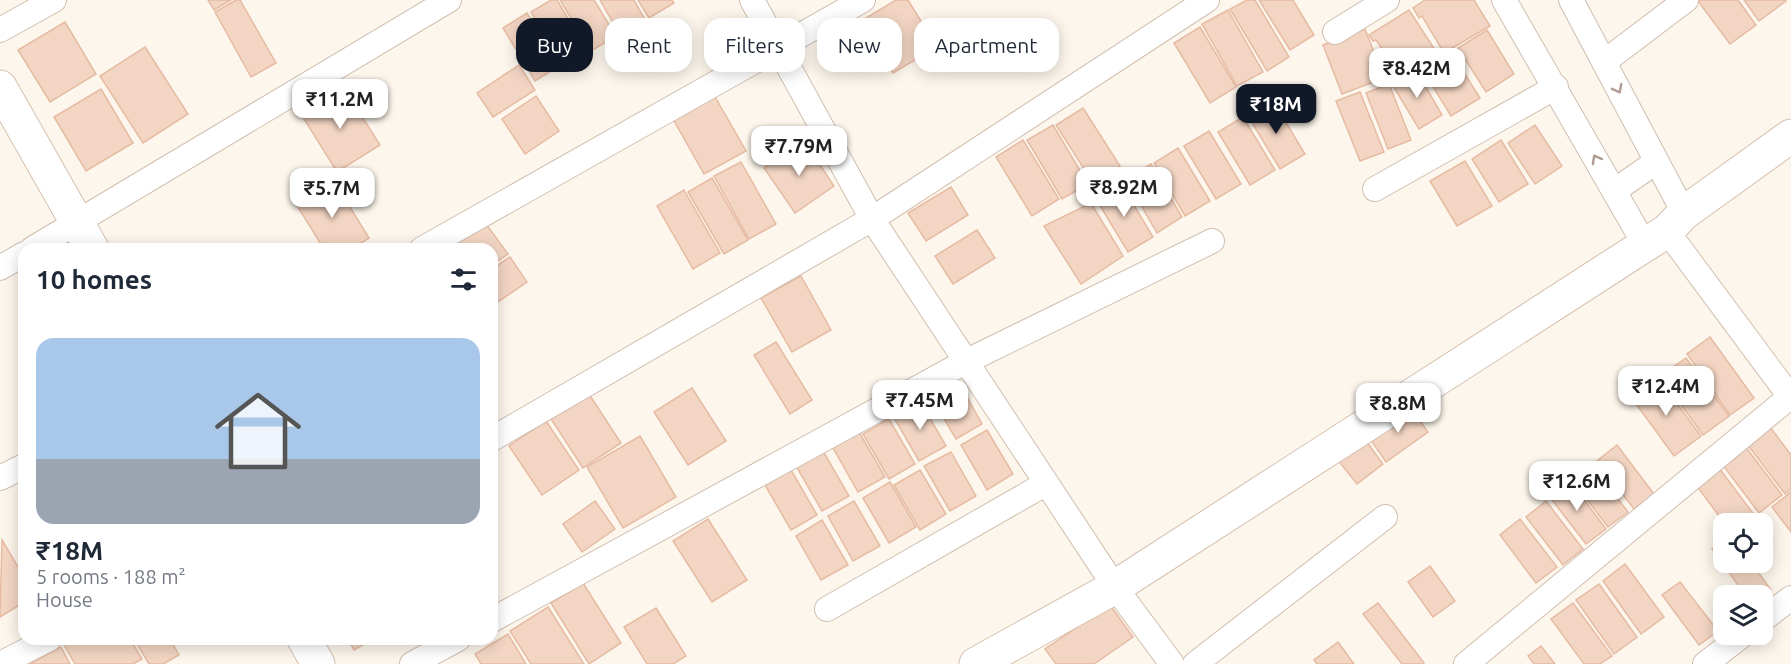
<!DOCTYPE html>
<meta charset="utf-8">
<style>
body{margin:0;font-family:Ubuntu,sans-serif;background:#f6f6f7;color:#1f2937;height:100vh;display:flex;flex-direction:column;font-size:22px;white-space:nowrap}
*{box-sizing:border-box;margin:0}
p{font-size:20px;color:#747a83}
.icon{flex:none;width:33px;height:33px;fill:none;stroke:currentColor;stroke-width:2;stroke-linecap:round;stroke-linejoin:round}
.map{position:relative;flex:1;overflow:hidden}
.drawer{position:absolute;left:18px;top:243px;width:480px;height:402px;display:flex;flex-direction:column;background:#fff;border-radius:18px;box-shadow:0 3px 15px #0003}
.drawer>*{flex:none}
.banner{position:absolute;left:516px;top:18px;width:570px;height:54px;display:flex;gap:12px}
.buttons{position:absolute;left:1713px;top:513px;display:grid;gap:12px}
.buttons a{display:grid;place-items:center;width:60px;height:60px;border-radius:12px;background:#fff;box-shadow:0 3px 15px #0003;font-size:30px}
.price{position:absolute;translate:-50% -51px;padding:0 14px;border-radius:12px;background:#fff;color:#222;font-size:20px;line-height:39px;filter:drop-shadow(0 2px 3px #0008)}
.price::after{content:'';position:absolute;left:50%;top:36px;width:18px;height:14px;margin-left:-9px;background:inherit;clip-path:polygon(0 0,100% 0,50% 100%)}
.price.selected{background:#111827;color:#fff}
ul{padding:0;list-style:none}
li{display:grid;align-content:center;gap:12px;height:318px;padding:0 18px}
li+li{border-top:2px solid #e0e1e3}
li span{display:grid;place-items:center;height:186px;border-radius:18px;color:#555}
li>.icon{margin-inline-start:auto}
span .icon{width:108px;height:108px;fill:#fffc;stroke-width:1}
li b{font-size:26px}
h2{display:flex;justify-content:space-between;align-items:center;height:72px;padding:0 18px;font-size:26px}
.chip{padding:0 21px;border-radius:18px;background:#fff;box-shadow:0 3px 15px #0003;font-size:21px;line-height:54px}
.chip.selected{background:#111827;color:#fff}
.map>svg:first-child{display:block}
.building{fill:#f3d5c3;stroke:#e6bba3;stroke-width:1.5}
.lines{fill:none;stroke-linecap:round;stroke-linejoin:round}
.street-casing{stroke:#d1beb0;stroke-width:26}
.secondary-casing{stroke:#d6c0b0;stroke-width:35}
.street{stroke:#fff;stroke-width:24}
.secondary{stroke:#fff;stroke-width:33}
.oneway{stroke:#af9d94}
</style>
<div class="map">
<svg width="1791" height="664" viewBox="0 0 1791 664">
<rect width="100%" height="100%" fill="#fdf6ec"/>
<g class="building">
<path d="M 208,0 L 231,0 L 214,10 Z"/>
<path d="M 236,0 L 240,0 L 276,63 L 251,77 L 215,12 Z"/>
<path d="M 551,0 L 557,0 L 587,50 L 562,66 L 531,12 Z"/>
<path d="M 560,0 L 594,0 L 616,36 L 591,51 Z"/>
<path d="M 600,0 L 634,0 L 644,18 L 619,33 Z"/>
<path d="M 638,0 L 672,0 L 674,3 L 649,18 Z"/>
<path d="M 896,0 L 908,0 L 937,47 L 893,73 L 861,21 Z"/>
<path d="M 1247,0 L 1255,0 L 1289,57 L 1267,71 L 1230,9 Z"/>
<path d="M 1259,0 L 1293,0 L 1314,35 L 1290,50 Z"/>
<path d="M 1425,0 L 1474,0 L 1490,26 L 1444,53 L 1422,16 L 1419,18 L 1413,8 Z"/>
<path d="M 1700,0 L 1738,0 L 1756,25 L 1730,44 L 1698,1 Z"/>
<path d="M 1744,0 L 1786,0 L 1786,1 L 1759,21 Z"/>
<path d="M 1228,10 L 1263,72 L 1237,86 L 1202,24 Z"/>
<path d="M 1409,10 L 1437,53 L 1400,76 L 1376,40 L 1373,41 L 1369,35 Z"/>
<path d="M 527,13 L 559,66 L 535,81 L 503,28 Z"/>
<path d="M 65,22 L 96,74 L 50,102 L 18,50 Z"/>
<path d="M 1200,27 L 1236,87 L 1210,103 L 1174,43 Z"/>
<path d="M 1365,29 L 1384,78 L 1342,94 L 1323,45 Z"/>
<path d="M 1487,30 L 1514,74 L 1486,92 L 1458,48 Z"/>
<path d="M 145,47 L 188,114 L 143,143 L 100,76 Z"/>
<path d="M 1452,54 L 1480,98 L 1451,116 L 1424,72 Z"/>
<path d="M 519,65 L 535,90 L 493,117 L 477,93 Z"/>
<path d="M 1416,70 L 1442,115 L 1419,129 L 1392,84 Z"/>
<path d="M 1389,84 L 1411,140 L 1388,149 L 1366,93 Z"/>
<path d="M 344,88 L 380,145 L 337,172 L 301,114 Z"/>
<path d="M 101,89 L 133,143 L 86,171 L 54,117 Z"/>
<path d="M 1360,92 L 1384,152 L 1360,161 L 1336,101 Z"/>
<path d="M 714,95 L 746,151 L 704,174 L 673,119 Z"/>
<path d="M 536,96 L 559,131 L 525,154 L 502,119 Z"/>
<path d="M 1273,101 L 1305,154 L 1280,169 L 1248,116 Z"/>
<path d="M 1083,108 L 1120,166 L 1093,183 L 1056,125 Z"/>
<path d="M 1243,117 L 1275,170 L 1250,185 L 1218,132 Z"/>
<path d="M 1053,125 L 1088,184 L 1062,199 L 1027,140 Z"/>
<path d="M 1535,125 L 1562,166 L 1535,184 L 1508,143 Z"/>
<path d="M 1209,131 L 1241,184 L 1216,199 L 1184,146 Z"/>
<path d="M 1023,140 L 1059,199 L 1032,216 L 996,157 Z"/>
<path d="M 1501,140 L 1528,184 L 1499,202 L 1472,159 Z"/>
<path d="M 804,141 L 834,186 L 795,213 L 764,168 Z"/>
<path d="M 1178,148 L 1210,201 L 1185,216 L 1154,163 Z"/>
<path d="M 1465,161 L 1492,206 L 1457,226 L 1430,181 Z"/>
<path d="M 741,162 L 776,224 L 749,239 L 714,176 Z"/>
<path d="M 1151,164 L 1182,217 L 1157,233 L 1126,179 Z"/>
<path d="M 712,178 L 748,240 L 724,254 L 688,192 Z"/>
<path d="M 334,181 L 369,238 L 352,249 L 324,249 L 296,204 Z"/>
<path d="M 1121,184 L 1153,237 L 1128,252 L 1096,199 Z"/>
<path d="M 951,187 L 968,215 L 926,241 L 908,213 Z"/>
<path d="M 684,190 L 720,253 L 693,269 L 657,206 Z"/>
<path d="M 1091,203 L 1123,256 L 1081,284 L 1044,226 Z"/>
<path d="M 483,220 L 508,254 L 492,265 L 492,249 L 441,249 Z"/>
<path d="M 977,230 L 995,258 L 953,284 L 935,256 Z"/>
<path d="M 510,257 L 527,282 L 492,306 L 492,269 Z"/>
<path d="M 801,276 L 831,330 L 792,352 L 761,298 Z"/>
<path d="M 1710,337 L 1754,398 L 1730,415 L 1687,354 Z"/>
<path d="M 776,342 L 812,400 L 790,414 L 754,355 Z"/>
<path d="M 1686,358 L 1729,416 L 1703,435 L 1660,376 Z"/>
<path d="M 1658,378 L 1701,436 L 1674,456 L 1631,397 Z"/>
<path d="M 957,379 L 982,424 L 956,439 L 930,395 Z"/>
<path d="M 692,388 L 726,441 L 688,465 L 654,412 Z"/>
<path d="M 589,394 L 621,443 L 583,468 L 551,419 Z"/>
<path d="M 920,401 L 946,446 L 919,461 L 893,416 Z"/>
<path d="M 1410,407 L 1428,432 L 1386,462 L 1368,436 Z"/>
<path d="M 889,419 L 915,464 L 889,479 L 863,434 Z"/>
<path d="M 546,421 L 579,470 L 542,495 L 509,446 Z"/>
<path d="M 1770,427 L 1791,455 L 1791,489 L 1785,494 L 1747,444 Z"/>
<path d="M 987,430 L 1013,474 L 987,490 L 961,445 Z"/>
<path d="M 859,432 L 885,477 L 858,492 L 833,448 Z"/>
<path d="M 640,436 L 676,497 L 623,528 L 587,467 Z"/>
<path d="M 1364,438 L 1383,464 L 1357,484 L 1337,459 Z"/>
<path d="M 1617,445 L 1654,494 L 1634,509 L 1597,461 Z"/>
<path d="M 1745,446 L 1782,495 L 1759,513 L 1722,464 Z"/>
<path d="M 823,451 L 849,496 L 822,511 L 796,466 Z"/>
<path d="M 951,452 L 976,496 L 950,511 L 924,466 Z"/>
<path d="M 1591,464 L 1628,512 L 1608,527 L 1571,479 Z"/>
<path d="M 1719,468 L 1755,516 L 1745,524 L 1725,524 L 1696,485 Z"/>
<path d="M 791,470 L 817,515 L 791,530 L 765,485 Z"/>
<path d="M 920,470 L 946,514 L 920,530 L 894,485 Z"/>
<path d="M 1569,480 L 1606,529 L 1586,544 L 1549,496 Z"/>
<path d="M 890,482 L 916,527 L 889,543 L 863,498 Z"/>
<path d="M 1791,492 L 1791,532 L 1772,507 Z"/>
<path d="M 595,501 L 615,529 L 582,552 L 563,524 Z"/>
<path d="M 854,501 L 880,546 L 853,561 L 828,516 Z"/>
<path d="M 1546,501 L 1583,549 L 1563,565 L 1526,517 Z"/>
<path d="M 708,519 L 747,580 L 712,602 L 673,541 Z"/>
<path d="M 1520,519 L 1557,567 L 1536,583 L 1500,535 Z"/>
<path d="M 822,520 L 848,565 L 821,580 L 796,536 Z"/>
<path d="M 2,540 L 24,577 L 24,602 L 0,617 Z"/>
<path d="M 1724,540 L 1724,562 L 1751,562 L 1771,590 L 1762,597 L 1746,596 L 1712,549 Z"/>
<path d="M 1625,564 L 1664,617 L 1641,634 L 1603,581 Z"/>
<path d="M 1430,566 L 1455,601 L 1433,617 L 1408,582 Z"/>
<path d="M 1680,582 L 1718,631 L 1699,645 L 1662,595 Z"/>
<path d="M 583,583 L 621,643 L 589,664 L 551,603 Z"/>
<path d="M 1599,584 L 1637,637 L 1614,654 L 1576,600 Z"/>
<path d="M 1378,603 L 1424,663 L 1423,664 L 1402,664 L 1363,614 Z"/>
<path d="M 1573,603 L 1612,656 L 1600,664 L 1584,664 L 1551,619 Z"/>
<path d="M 1110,605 L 1133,637 L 1094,664 L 1056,664 L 1045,649 Z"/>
<path d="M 548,607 L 584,664 L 531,664 L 510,631 Z"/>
<path d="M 656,608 L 686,656 L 673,664 L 647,664 L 624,627 Z"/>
<path d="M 508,634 L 526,664 L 481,664 L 475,654 Z"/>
<path d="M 70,639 L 130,639 L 142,659 L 133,664 L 75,664 L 63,643 Z"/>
<path d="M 134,639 L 170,639 L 179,655 L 163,664 L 149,664 Z"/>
<path d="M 348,639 L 373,639 L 354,650 Z"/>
<path d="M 1338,642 L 1354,664 L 1317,664 L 1314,660 Z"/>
<path d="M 1541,646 L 1555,664 L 1534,664 L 1528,656 Z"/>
<path d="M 61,647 L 70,664 L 30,664 Z"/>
</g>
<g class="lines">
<defs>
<g id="street">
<path d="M 752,0 L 872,219 L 1115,587 L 1172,664"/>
<path d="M 1504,0 L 1645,245"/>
<path d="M 1571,0 L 1684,213"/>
<path d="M 0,30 L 54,0"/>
<path d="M 1335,32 L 1387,0"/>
<path d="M 1604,62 L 1686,0"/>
<path d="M 1375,189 L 1556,87"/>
<path d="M 1614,191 L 1656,162"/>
<path d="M 1667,231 L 1791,398"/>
<path d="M 32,249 L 449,0"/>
<path d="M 422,249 L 863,0"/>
<path d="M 0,268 L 24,254"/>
<path d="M 492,439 L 872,219 L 1207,0"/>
<path d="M 0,478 L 24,466"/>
<path d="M 827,609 L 1045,484"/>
<path d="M 492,620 L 965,362 L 1212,241"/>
<path d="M 1762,620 L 1791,598"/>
<path d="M 0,664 L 49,639"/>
<path d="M 412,664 L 458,639"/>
<path d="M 1195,664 L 1385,517"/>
<path d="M 1466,664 L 1791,396"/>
<path d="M 1705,664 L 1744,634"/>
</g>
<g id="secondary">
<path d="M 0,87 L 92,249"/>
<path d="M 304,639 L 318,664"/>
<path d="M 976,664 L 1115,587 L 1645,245 L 1667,231 L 1684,213 L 1791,136"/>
</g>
</defs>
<use href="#street" class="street-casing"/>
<use href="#secondary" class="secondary-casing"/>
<use href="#street" class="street"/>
<use href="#secondary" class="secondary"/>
</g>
<defs><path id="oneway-chevron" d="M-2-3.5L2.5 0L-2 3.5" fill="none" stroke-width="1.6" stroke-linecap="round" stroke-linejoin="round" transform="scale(1.5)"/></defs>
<g class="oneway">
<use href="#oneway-chevron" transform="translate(1618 89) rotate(62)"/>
<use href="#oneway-chevron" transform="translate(1596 159) rotate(-119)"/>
</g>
</svg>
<div class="buttons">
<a><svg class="icon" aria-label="locate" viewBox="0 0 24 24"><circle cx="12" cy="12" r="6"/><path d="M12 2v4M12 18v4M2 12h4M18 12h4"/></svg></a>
<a><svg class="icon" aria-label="layers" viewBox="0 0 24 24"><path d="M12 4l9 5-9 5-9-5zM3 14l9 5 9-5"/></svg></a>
</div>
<b class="price" style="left:1417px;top:99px">₹8.42M</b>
<b class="price" style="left:340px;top:130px">₹11.2M</b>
<b class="price selected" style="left:1276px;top:135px">₹18M</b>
<b class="price" style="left:799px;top:177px">₹7.79M</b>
<b class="price" style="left:1124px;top:218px">₹8.92M</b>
<b class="price" style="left:332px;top:219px">₹5.7M</b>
<b class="price" style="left:1666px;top:417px">₹12.4M</b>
<b class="price" style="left:920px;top:431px">₹7.45M</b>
<b class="price" style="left:1398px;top:434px">₹8.8M</b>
<b class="price" style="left:1577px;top:512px">₹12.6M</b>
<div class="banner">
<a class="chip selected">Buy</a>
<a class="chip">Rent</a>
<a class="chip">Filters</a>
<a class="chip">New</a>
<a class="chip">Apartment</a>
</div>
<section class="drawer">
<h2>10 homes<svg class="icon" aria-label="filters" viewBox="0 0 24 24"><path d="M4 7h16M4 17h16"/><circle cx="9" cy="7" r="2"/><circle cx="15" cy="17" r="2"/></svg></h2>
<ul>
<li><span style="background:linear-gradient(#a9c7e8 65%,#9aa5b1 0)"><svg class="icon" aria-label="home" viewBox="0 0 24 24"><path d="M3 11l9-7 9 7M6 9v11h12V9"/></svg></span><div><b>₹18M</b><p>5 rooms · 188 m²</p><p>House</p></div></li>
</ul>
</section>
</div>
